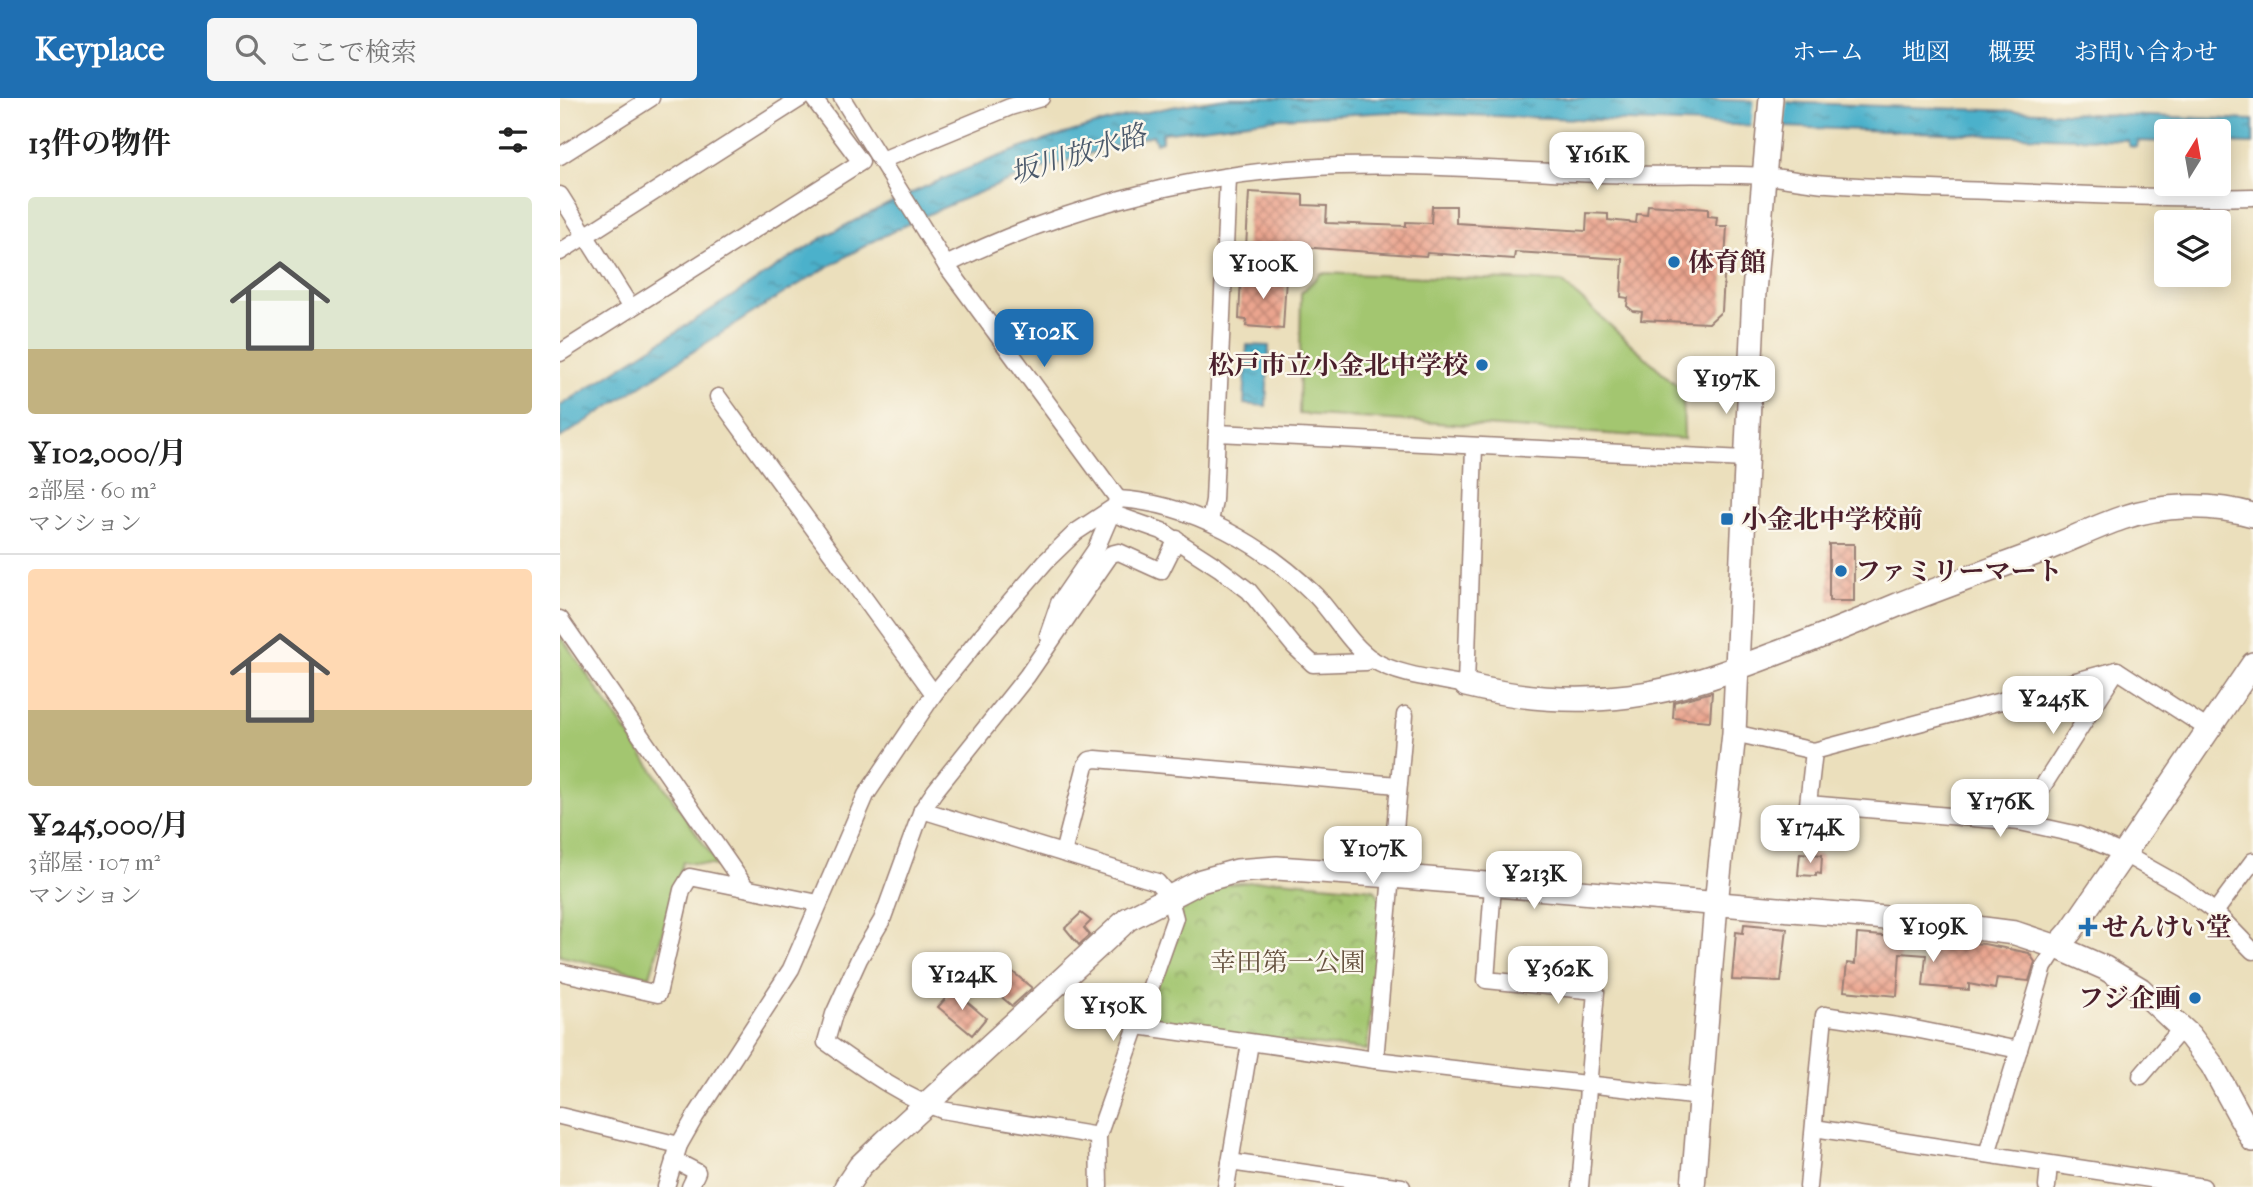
<!DOCTYPE html>
<html lang="ja">
<meta charset="utf-8">
<style>
body{margin:0;font-family:"IM FELL French Canon","Noto Serif JP",serif;background:#f6f6f6;color:#222;height:100vh;display:flex;flex-direction:column;font-size:26px;white-space:nowrap}
*{box-sizing:border-box;margin:0}
p{font-size:23px;color:#767676}
.icon{flex:none;width:38px;height:38px;fill:none;stroke:currentColor;stroke-width:2;stroke-linecap:round;stroke-linejoin:round}
.map{position:relative;flex:1;overflow:hidden}
.details{display:flex;flex-direction:column;background:#fff;width:560px}
.details>*{flex:none}
.needle{width:46px;rotate:11deg}
.tools{position:absolute;left:1594px;top:21px;display:grid;gap:14px}
.tools a{display:grid;place-items:center;width:77px;height:77px;border-radius:7px;background:#fff;box-shadow:0 4px 18px #0003;font-size:35px}
.price{position:absolute;translate:-50% -60px;padding:0 16px;border-radius:14px;background:#fff;color:#222;font-size:23px;line-height:46px;filter:drop-shadow(0 2px 4px #0008)}
.price::after{content:'';position:absolute;left:50%;top:42px;width:21px;height:16px;margin-left:-10px;background:inherit;clip-path:polygon(0 0,100% 0,50% 100%)}
.price.active{background:#1f6fb2;color:#fff}
ul{padding:0;list-style:none}
li{display:grid;align-content:center;gap:14px;height:371px;padding:0 28px}
li+li{border-top:2px solid #e0e0e0}
li span{display:grid;place-items:center;height:217px;border-radius:7px;color:#555}
li>.icon{margin-inline-start:auto}
span .icon{width:126px;height:126px;fill:#fffc;stroke-width:1}
li b{font-size:30px}
h2{display:flex;justify-content:space-between;align-items:center;height:84px;padding:0 28px;font-size:30px}
header{display:flex;align-items:center;gap:42px;box-sizing:border-box;height:98px;padding:0 35px;background:#1f6fb2;color:#fff}
header strong{font-size:33px}
nav{display:flex;gap:38px;margin-inline-start:auto;font-size:24px}
.search{width:490px;height:63px;background:#f6f6f6;display:flex;align-items:center;gap:18px;box-sizing:border-box;padding:0 24px;border-radius:7px;color:#767676;font-size:26px}
main{display:flex;flex:1;min-height:0}
.map>svg:first-child{display:block}
.park{fill:url(#park-crowns);stroke:#76724d;stroke-width:2}
.garden{fill:#a3c66f;stroke:#76724d;stroke-width:2}
.water{fill:url(#water-ripples);stroke:#4b687b;stroke-width:2}
.pier{fill:#ebdfbc}
.building{fill:url(#building-cross-hatch)}
.lines{fill:none;stroke-linecap:round;stroke-linejoin:round}
.street-casing{stroke:#9a7f74;stroke-width:19}
.secondary-casing{stroke:#9a7f74;stroke-width:26}
.street{stroke:#fff;stroke-width:16}
.secondary{stroke:#fff;stroke-width:23}
.poi-dot{fill:#1f6fb2;stroke:#fbf7ec;stroke-width:2.5}
.labels{text-anchor:middle;dominant-baseline:central;stroke-width:5;stroke-linejoin:round;paint-order:stroke}
.poi-label{font-size:26px;font-weight:bold;fill:#4a1f2b;stroke:#fbf7ec;text-anchor:start}
.park-label{font-size:26px;fill:#65513f;stroke:#fbf7ec}
.water-label{font-size:28px;font-style:italic;fill:#4b596b;stroke:#fbf7ec}
</style>
<header>
<strong>Keyplace</strong>
<div class="search"><svg class="icon" aria-label="search" viewBox="0 0 24 24"><circle cx="10" cy="10" r="6"/><path d="M15 15l6 6"/></svg>ここで検索</div>
<nav><a>ホーム</a><a>地図</a><a>概要</a><a>お問い合わせ</a></nav>
</header>
<main>
<section class="details">
<h2>13件の物件<svg class="icon" aria-label="filters" viewBox="0 0 24 24"><path d="M4 7h16M4 17h16"/><circle cx="9" cy="7" r="2"/><circle cx="15" cy="17" r="2"/></svg></h2>
<ul>
<li><span style="background:linear-gradient(#dfe7d0 70%,#c2b280 0)"><svg class="icon" aria-label="home" viewBox="0 0 24 24"><path d="M3 11l9-7 9 7M6 9v11h12V9"/></svg></span><div><b>¥102,000/月</b><p>2部屋 · 60 m²</p><p>マンション</p></div></li>
<li><span style="background:linear-gradient(#ffd9b3 65%,#c2b280 0)"><svg class="icon" aria-label="home" viewBox="0 0 24 24"><path d="M3 11l9-7 9 7M6 9v11h12V9"/></svg></span><div><b>¥245,000/月</b><p>3部屋 · 107 m²</p><p>マンション</p></div></li>
</ul>
</section>
<div class="map">
<svg width="1693" height="1089" viewBox="0 0 1693 1089">
<defs>
<pattern id="park-crowns" width="20" height="18" patternUnits="userSpaceOnUse" patternTransform="scale(1.75)"><rect width="20" height="18" fill="#a3c66f"/><path d="M2 6a3 3 0 1 1 6 0M12 15a3 3 0 1 1 6 0" fill="none" stroke="#87a05b"/></pattern>
<pattern id="water-ripples" width="26" height="14" patternUnits="userSpaceOnUse" patternTransform="scale(1.75)"><rect width="26" height="14" fill="#4cb1cb"/><path d="M2 4q2-2 4 0t4 0M15 11q2-2 4 0t4 0" fill="none" stroke="#418fa5"/></pattern>
<pattern id="building-cross-hatch" width="8" height="8" patternUnits="userSpaceOnUse" patternTransform="scale(1.75)"><rect width="8" height="8" fill="#eba58f"/><path d="M0 0l8 8M0 8l8-8" fill="none" stroke="#c08675"/></pattern>
</defs>
<rect width="100%" height="100%" fill="#fbf7ec"/>
<filter id="ink" filterUnits="userSpaceOnUse"><feTurbulence type="fractalNoise" baseFrequency=".0143" numOctaves="2"/><feDisplacementMap in="SourceGraphic" scale="14" xChannelSelector="R" yChannelSelector="G"/><feConvolveMatrix kernelMatrix="1 2 1 2 8 2 1 2 1" color-interpolation-filters="sRGB"/></filter>
<filter id="wash" filterUnits="userSpaceOnUse"><feTurbulence type="fractalNoise" baseFrequency=".00686" numOctaves="4" result="noise"/><feDisplacementMap in="SourceGraphic" scale="28" xChannelSelector="R" yChannelSelector="G"/><feGaussianBlur stdDeviation="1.57" result="paint"/><feColorMatrix in="noise" values="0 0 0 0 0 0 0 0 0 0 0 0 0 0 0 0 0 1.4 0 .05"/><feComposite in="paint" operator="in"/></filter>
<g filter="url(#wash)">
<rect width="100%" height="100%" fill="#ebdfbc"/>
<path class="park" d="M 720,782 L 814,791 L 821,801 L 807,952 L 690,940 L 583,925 L 620,821 L 624,795 C 655,786 687,784 720,782 Z"/>
<g class="garden">
<path d="M 761,175 L 1002,184 L 1123,293 L 1124,341 L 739,316 L 741,195 Z"/>
<path d="M 0,537 L 159,768 L 123,764 L 90,878 L 0,858 Z"/>
</g>
<g class="water">
<path d="M 667,0 L 1111,0 L 1693,22 L 1693,46 L 1659,45 L 1659,33 L 1606,33 L 1606,44 L 1579,43 L 1576,49 L 1569,48 L 1567,42 L 830,14 L 720,20 L 602,35 L 602,43 L 596,45 L 593,37 C 487,66 382,103 287,158 C 188,214 96,280 0,340 L 0,308 C 63,268 125,228 188,188 C 216,170 244,150 273,134 C 397,68 528,18 667,0 Z"/>
<path d="M 687,247 L 709,248 L 706,308 L 684,306 Z"/>
</g>
<path class="pier" d="M 1194,0 L 1227,1 L 1224,32 L 1191,31 Z"/>
<g id="blocks">
<g class="building">
<path d="M 689,94 L 743,97 L 743,107 L 767,108 L 766,125 L 846,128 L 846,124 L 871,125 L 872,108 L 896,108 L 896,125 L 1026,133 L 1027,115 L 1048,116 L 1048,122 L 1076,125 L 1077,116 L 1087,117 L 1088,107 L 1148,111 L 1148,118 L 1157,119 L 1156,128 L 1167,128 L 1162,213 L 1149,225 L 1081,222 L 1082,214 L 1073,213 L 1067,208 L 1068,200 L 1061,199 L 1063,161 L 955,154 L 954,161 L 867,155 L 866,158 L 741,149 L 740,153 L 686,150 Z"/>
<path d="M 681,177 L 726,179 L 723,231 L 686,228 L 687,222 L 679,221 Z"/>
<rect x="1269" y="446" width="25" height="57"/>
<path d="M 1152,594 L 1150,623 L 1113,620 L 1114,604 Z"/>
<path d="M 1240,755 L 1262,757 L 1261,776 L 1256,775 L 1256,778 L 1238,777 Z"/>
<path d="M 521,815 L 531,823 L 524,830 L 530,837 L 519,847 L 505,830 Z"/>
<path d="M 1184,826 L 1227,830 L 1221,884 L 1172,882 L 1176,834 L 1183,835 Z"/>
<path d="M 1297,836 L 1424,846 L 1469,855 L 1475,864 L 1469,883 L 1437,880 L 1435,891 L 1409,886 L 1409,892 L 1363,888 L 1366,857 L 1340,855 L 1337,898 L 1284,893 L 1287,865 L 1295,866 Z"/>
<path d="M 435,859 L 472,890 L 452,908 L 418,879 Z"/>
<path d="M 393,892 L 426,920 L 412,937 L 378,909 Z"/>
</g>
</g>
</g>
<g filter="url(#ink)">
<use href="#blocks" fill-opacity="0" stroke="#9a7f74" stroke-width="2"/>
<g class="lines">
<defs>
<g id="street">
<path d="M 282,0 L 386,167 L 558,401"/>
<path d="M 0,58 L 91,0"/>
<path d="M 322,62 L 450,9 L 481,0"/>
<path d="M 0,97 L 71,210"/>
<path d="M 0,154 L 241,0"/>
<path d="M 386,167 C 495,113 622,78 743,70 C 842,63 943,73 1042,76 C 1095,78 1149,75 1202,78 C 1224,79 1246,85 1268,86 C 1330,91 1392,91 1454,94 C 1533,97 1613,101 1693,99"/>
<path d="M 0,255 L 301,64 L 253,0"/>
<path d="M 158,299 L 374,596"/>
<path d="M 657,335 L 1185,361"/>
<path d="M 551,415 L 602,433 L 659,470 L 689,493 L 734,548 L 753,566 L 806,564 L 812,561"/>
<path d="M 650,424 L 654,402 L 668,80"/>
<path d="M 0,521 L 186,790"/>
<path d="M 488,537 L 499,505 L 536,451 L 554,409"/>
<path d="M 1174,635 L 1254,653 L 1557,572 L 1648,631"/>
<path d="M 1254,653 L 1248,706 L 1460,724 L 1519,737 L 1564,756 L 1621,788 L 1655,814 L 1693,853"/>
<path d="M 362,712 L 597,784 L 609,798 L 615,820 L 538,1038 L 539,1089"/>
<path d="M 1460,724 L 1557,572"/>
<path d="M 503,755 L 526,667 L 530,662 L 536,661 L 838,687"/>
<path d="M 933,788 L 926,882 L 1036,893 L 1020,1089"/>
<path d="M 1655,814 L 1693,763"/>
<path d="M 0,874 L 98,896 L 122,792 L 130,779 L 258,805"/>
<path d="M 578,928 L 815,962 L 1141,999"/>
<path d="M 815,962 L 845,617"/>
<path d="M 1581,978 L 1622,930"/>
<path d="M 0,1018 L 119,1047"/>
<path d="M 1254,1030 L 1643,1089"/>
<path d="M 538,1038 L 382,1012 C 340,998 302,969 266,944 L 274,916 L 299,861 L 322,822 L 362,712 L 375,693 L 467,578 L 551,456 L 559,454 L 601,473 L 617,441"/>
<path d="M 1427,1056 L 1484,869 L 1497,849"/>
<path d="M 114,1062 L 137,1074 L 130,1089"/>
<path d="M 670,1064 L 842,1089"/>
<path d="M 106,1089 L 119,1047 L 135,1019 L 231,871 L 306,697 L 374,596 L 427,531 L 486,463 L 516,434 L 554,409 L 558,401 C 631,405 705,447 756,498 C 775,518 790,547 813,562 C 839,578 877,581 906,587 L 914,349"/>
<path d="M 666,1089 L 690,945"/>
<path d="M 1248,1089 L 1264,917 L 1350,930 L 1459,952"/>
<path d="M 1487,1089 L 1489,1066"/>
</g>
<g id="secondary">
<path d="M 906,587 C 958,600 1016,605 1069,598 C 1119,592 1165,575 1212,557 C 1253,542 1294,525 1335,508 C 1384,488 1434,471 1484,452 C 1510,442 1535,429 1562,420 C 1603,406 1652,405 1693,417"/>
<path d="M 1497,849 L 1511,833 L 1564,756 L 1693,566"/>
<path d="M 286,1089 L 300,1068 L 325,1044 L 568,821 L 641,783 L 677,773 L 717,770 L 832,778 L 1361,823 L 1455,835 L 1497,849 L 1545,870 L 1580,891 L 1630,938 L 1652,967 L 1693,1042"/>
<path d="M 1133,1089 L 1156,806 L 1174,635 L 1194,194 L 1211,0"/>
</g>
</defs>
<use href="#street" class="street-casing"/>
<use href="#secondary" class="secondary-casing"/>
<use href="#street" class="street"/>
<use href="#secondary" class="secondary"/>
</g>
</g>
<g class="poi-dot">
<circle cx="1114" cy="164" r="7"/>
<circle cx="922" cy="267" r="7"/>
<rect x="1160" y="414" width="14" height="14" rx="3.5"/>
<circle cx="1281" cy="473" r="7"/>
<path d="M1524.5 818.5h7v7h7v7h-7v7h-7v-7h-7v-7h7z"/>
<circle cx="1635" cy="900" r="7"/>
</g>
<g class="labels">
<g class="poi-label">
<text x="1128" y="164">体育館</text>
<text x="908" y="267" text-anchor="end">松戸市立小金北中学校</text>
<text x="1181" y="421">小金北中学校前</text>
<text x="1295" y="473">ファミリーマート</text>
<text x="1542" y="829">せんけい堂</text>
<text x="1621" y="900" text-anchor="end">フジ企画</text>
</g>
<g class="park-label">
<text x="728" y="864">幸田第一公園</text>
</g>
<g class="water-label">
<text transform="translate(518 56) rotate(-17)">坂川放水路</text>
</g>
</g>
</svg>
<div class="tools">
<a><svg class="needle" viewBox="-14 -14 28 28"><path d="M0-13l5 13h-10z" fill="#e53935"/><path d="M0 13l5-13h-10z" fill="#767676"/></svg></a>
<a><svg class="icon" aria-label="layers" viewBox="0 0 24 24"><path d="M12 4l9 5-9 5-9-5zM3 14l9 5 9-5"/></svg></a>
</div>
<b class="price" style="left:1037px;top:94px">¥161K</b>
<b class="price" style="left:703px;top:203px">¥100K</b>
<b class="price active" style="left:484px;top:271px">¥102K</b>
<b class="price" style="left:1166px;top:318px">¥197K</b>
<b class="price" style="left:1493px;top:638px">¥245K</b>
<b class="price" style="left:1440px;top:741px">¥176K</b>
<b class="price" style="left:1250px;top:767px">¥174K</b>
<b class="price" style="left:813px;top:788px">¥107K</b>
<b class="price" style="left:974px;top:813px">¥213K</b>
<b class="price" style="left:1373px;top:866px">¥109K</b>
<b class="price" style="left:998px;top:908px">¥362K</b>
<b class="price" style="left:402px;top:914px">¥124K</b>
<b class="price" style="left:553px;top:945px">¥150K</b>
</div>
</main>
